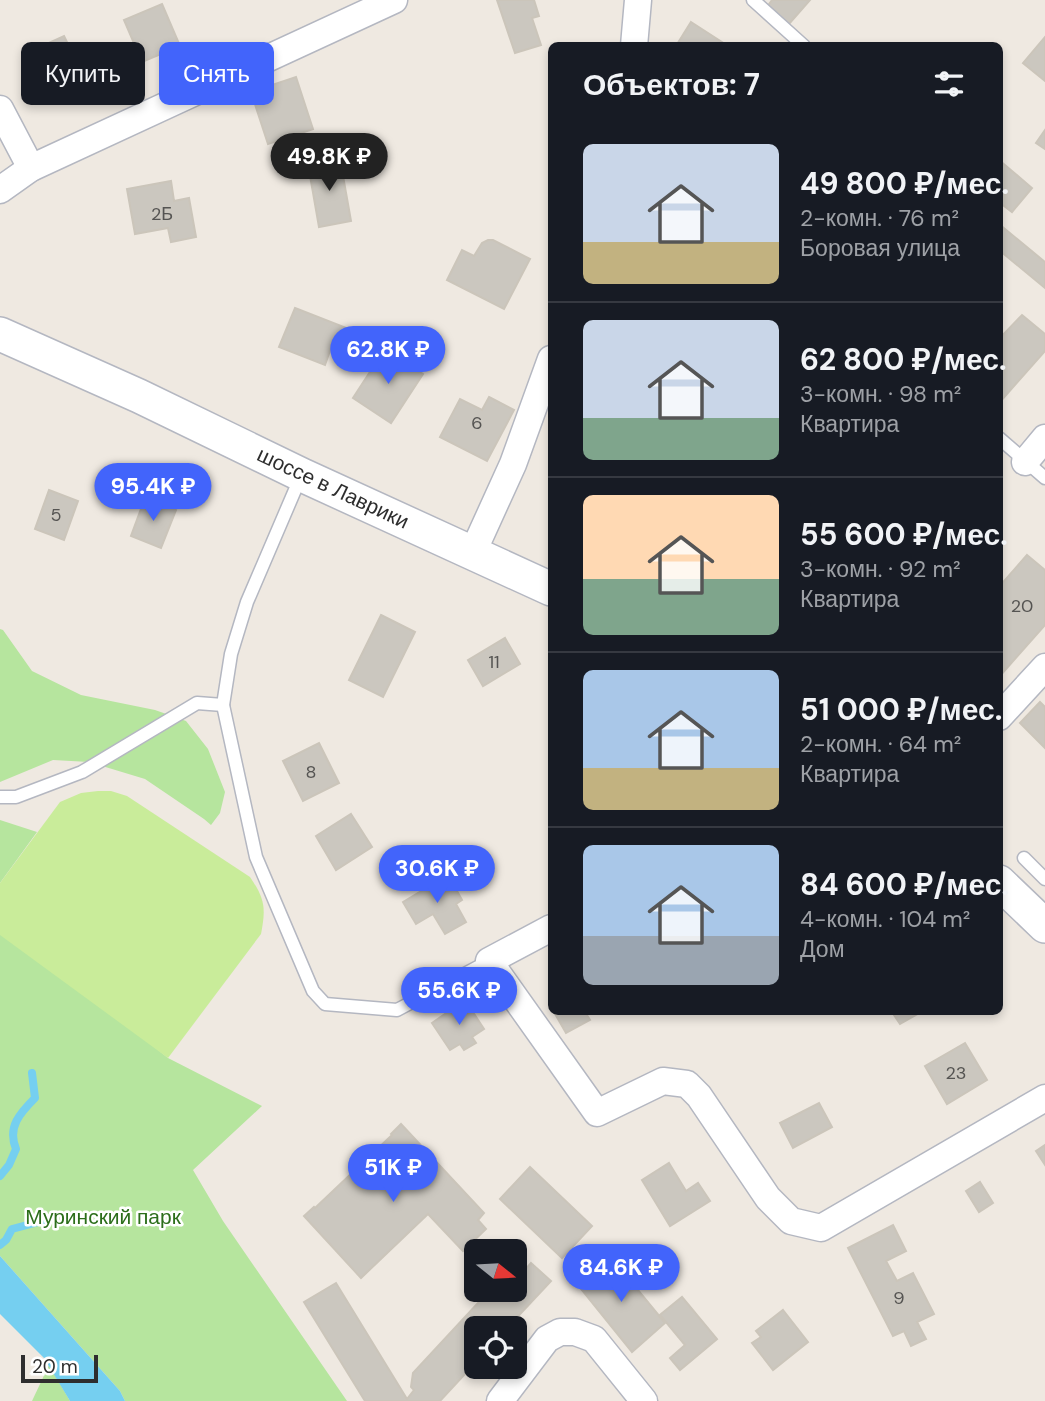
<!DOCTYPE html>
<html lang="ru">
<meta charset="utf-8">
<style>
body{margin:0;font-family:"DM Sans",sans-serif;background:#20242c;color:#f1f3f6;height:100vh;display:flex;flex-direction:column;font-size:26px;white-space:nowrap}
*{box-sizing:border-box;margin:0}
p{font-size:23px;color:#9ea1a6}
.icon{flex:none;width:38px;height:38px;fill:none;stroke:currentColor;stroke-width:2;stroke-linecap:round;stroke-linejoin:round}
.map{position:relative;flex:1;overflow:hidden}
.details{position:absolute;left:548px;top:42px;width:455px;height:973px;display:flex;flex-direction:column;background:#171b24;border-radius:10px;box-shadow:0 4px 10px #0003}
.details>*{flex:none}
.hud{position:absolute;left:21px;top:42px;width:422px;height:63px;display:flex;gap:14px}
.needle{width:46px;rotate:108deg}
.fabs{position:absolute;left:464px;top:1239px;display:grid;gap:14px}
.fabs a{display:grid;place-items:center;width:63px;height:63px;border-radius:10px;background:#171b24;box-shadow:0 4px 10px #0003;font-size:35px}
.scale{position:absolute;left:21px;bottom:18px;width:77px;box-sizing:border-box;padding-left:7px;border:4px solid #2e2e2e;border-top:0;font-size:19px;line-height:24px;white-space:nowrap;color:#2e2e2e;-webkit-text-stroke:5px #fff;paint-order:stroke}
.price{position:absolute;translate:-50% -60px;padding:0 16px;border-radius:24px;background:#4264fb;color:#fff;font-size:23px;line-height:46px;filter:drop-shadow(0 2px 4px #0008)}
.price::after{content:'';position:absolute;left:50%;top:42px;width:21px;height:16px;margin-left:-10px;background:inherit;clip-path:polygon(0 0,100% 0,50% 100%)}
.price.on{background:#222;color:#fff}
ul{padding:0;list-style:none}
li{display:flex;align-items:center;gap:21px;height:175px;padding:0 35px}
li+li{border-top:2px solid #363941}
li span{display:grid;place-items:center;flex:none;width:196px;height:140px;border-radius:10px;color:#555}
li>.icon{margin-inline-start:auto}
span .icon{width:84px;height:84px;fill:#fffc;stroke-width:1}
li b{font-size:30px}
h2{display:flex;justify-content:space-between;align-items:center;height:84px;padding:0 35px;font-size:30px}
.tag{padding:0 24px;border-radius:10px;background:#171b24;box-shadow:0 4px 10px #0003;font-size:24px;line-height:63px}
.tag.on{background:#4264fb;color:#fff}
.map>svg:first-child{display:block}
.green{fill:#b6e59e}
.pitch{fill:#c9ec9a}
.water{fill:#75cff0}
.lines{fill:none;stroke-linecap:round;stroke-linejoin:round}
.stream{stroke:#75cff0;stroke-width:8}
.building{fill:#cbc7bf;stroke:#cbc5ba;stroke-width:2}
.service-casing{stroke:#b4b7c1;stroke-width:15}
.minor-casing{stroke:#b4b7c1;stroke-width:29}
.tertiary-casing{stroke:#b4b7c1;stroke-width:36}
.service{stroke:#fff;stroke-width:12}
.minor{stroke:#fff;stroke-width:26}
.tertiary{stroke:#fff;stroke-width:33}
.labels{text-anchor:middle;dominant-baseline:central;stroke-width:5;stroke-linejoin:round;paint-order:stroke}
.number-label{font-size:18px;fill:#555452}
.street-label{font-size:21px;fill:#2e2e2e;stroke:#fff}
.park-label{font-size:21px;fill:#2c6e1b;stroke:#fff}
</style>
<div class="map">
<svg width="1045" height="1401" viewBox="0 0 1045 1401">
<rect width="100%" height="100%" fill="#efe9e1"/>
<g class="green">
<path d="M 0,629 L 3,630 L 32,671 L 81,695 L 155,710 L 186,721 L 208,749 L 225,792 L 220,813 L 211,825 L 204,819 L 145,779 L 89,762 L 53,760 L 0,782 Z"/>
<path d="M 0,820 L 37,832 L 0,883 Z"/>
<path d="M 0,923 L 168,1058 L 262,1106 L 193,1170 L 223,1221 L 347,1401 L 125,1401 L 120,1391 L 0,1256 Z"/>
<path d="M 49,1365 L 70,1401 L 32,1401 Z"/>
</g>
<path class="pitch" d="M 98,791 L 111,791 L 127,796 L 250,877 C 265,899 266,908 261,934 L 168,1058 L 0,935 L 0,883 L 60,802 L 81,793 Z"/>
<path class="water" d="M 0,1256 L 120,1391 L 125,1401 L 70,1401 L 44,1358 L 0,1314 Z"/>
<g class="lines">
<g class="stream">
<path d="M 0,1176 L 9,1165 L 16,1149 C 7,1127 20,1113 35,1098 L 32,1073"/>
<path d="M 0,1245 L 6,1240 L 12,1229 L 46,1220"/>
</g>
</g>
<g class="building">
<path d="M 497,0 L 534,0 L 539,16 L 532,18 L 541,45 L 515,53 Z"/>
<path d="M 772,0 L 810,0 L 788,25 L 767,7 Z"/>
<path d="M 162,4 L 180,46 L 142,62 L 124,20 Z"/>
<path d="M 691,22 L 728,46 L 676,46 Z"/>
<path d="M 64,36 L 77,63 L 42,79 L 29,52 Z"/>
<path d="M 1045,37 L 1045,81 L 1023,63 Z"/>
<path d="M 296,77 L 313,129 L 268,144 L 251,92 Z"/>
<path d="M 1045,130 L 1045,149 L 1036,143 Z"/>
<path d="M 340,159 L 351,221 L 319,227 L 308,164 Z"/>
<path d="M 999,160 L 1032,188 L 1012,212 L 999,202 Z"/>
<path d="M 171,181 L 174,201 L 189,198 L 196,237 L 171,242 L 168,228 L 135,234 L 127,189 Z"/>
<path d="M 999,224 L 1045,262 L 1045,288 L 999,250 Z"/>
<path d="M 488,240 L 493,240 L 530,259 L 504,309 L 447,280 L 462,250 L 474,256 L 482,243 Z"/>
<path d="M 295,308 L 349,329 L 342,348 L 332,345 L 325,365 L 279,347 Z"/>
<path d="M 1022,315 L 1045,334 L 1045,351 L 999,403 L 999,339 Z"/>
<path d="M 385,349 L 423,374 L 391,423 L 353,398 Z"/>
<path d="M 489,397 L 514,410 L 487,461 L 440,437 L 460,399 L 482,410 Z"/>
<path d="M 49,490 L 78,501 L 64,540 L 35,529 Z"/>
<path d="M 145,498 L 176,510 L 161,548 L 131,536 Z"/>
<path d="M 1027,555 L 1045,570 L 1045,625 L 999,677 L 999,587 Z"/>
<path d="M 381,615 L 415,632 L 383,697 L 349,680 Z"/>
<path d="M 505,638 L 520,664 L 483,686 L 468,660 Z"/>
<path d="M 1040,702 L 1045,707 L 1045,748 L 1020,723 Z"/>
<path d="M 319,743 L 339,783 L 303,801 L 283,761 Z"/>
<path d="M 351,814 L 372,847 L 336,870 L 316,836 Z"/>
<path d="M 448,875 L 462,900 L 456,904 L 466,922 L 445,934 L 433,914 L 416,924 L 403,902 Z"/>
<path d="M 465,1000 L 484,1029 L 472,1037 L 476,1043 L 464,1050 L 460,1044 L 450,1050 L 432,1023 Z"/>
<path d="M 554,1012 L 585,1012 L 590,1020 L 566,1033 Z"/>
<path d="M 892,1012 L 921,1012 L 900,1024 Z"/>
<path d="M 965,1043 L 987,1080 L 947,1104 L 925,1066 Z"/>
<path d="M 819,1103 L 832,1127 L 793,1148 L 780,1123 Z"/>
<path d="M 401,1124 L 484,1213 L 478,1220 L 486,1229 L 463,1251 L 428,1214 L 361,1278 L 304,1216 L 314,1207 L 315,1208 L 392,1135 L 391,1134 Z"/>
<path d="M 1045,1145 L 1045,1165 L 1036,1151 Z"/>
<path d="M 669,1163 L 686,1191 L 698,1183 L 710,1201 L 670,1226 L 642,1180 Z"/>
<path d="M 530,1167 L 592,1226 L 562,1258 L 500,1199 Z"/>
<path d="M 980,1182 L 993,1203 L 979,1212 L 966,1191 Z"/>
<path d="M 893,1225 L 906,1251 L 886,1261 L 897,1281 L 913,1273 L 934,1314 L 917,1322 L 926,1339 L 911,1346 L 904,1331 L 893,1336 L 848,1248 Z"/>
<path d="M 610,1256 L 665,1323 L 632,1352 L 577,1284 Z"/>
<path d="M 531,1263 L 551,1281 L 507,1328 L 476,1328 L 476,1362 L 440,1401 L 365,1401 L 304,1302 L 336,1283 L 407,1399 L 414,1390 L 411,1387 L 413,1373 L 490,1290 L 514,1290 L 514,1277 L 517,1279 Z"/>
<path d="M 682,1297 L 717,1339 L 680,1370 L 670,1358 L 685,1345 L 660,1315 Z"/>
<path d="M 783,1310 L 808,1342 L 773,1370 L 752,1343 L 761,1337 L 756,1331 Z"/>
</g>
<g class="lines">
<defs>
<g id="service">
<path d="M 753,0 L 804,46"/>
<path d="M 999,438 L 1045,478"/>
<path d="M 223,705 L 256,857 L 313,991 L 325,1004 L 397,1010 L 489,961"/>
<path d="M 0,797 L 16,797 L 82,772 L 197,703 L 223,705 L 231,654 L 247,602 L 301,476"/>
<path d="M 1024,858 L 1045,879"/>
</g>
<g id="minor">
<path d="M 634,46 L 638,0"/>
<path d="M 0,109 L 31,168"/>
<path d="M 0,190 L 31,168 L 394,0"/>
<path d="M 1025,462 L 1045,438"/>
<path d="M 473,552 L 513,464 L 551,359"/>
<path d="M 999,717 L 1045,667"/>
<path d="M 551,928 L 489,961 L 597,1113 L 663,1081 L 687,1084 L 699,1096 L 768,1198 L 791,1221 L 821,1228 L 1045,1098"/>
<path d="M 500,1401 L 547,1339 L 560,1332 L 575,1332 L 594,1339 L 644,1401"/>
</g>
<g id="tertiary">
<path d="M 0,334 L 139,396 L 302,475 L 551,589"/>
<path d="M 999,882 L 1045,926"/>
</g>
</defs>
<use href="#service" class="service-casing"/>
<use href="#minor" class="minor-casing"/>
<use href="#tertiary" class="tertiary-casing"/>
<use href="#service" class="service"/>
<use href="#minor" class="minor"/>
<use href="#tertiary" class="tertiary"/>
</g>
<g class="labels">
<g class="number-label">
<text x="162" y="214">2Б</text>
<text x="477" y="423">6</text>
<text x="56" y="515">5</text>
<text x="1022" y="606">20</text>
<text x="494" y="662">11</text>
<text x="311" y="772">8</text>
<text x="956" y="1073">23</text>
<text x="899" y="1298">9</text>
</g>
<g class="street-label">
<text transform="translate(333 488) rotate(25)">шоссе в Лаврики</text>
</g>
<g class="park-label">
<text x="103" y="1217">Муринский парк</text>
</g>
</g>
</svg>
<div class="fabs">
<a><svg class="needle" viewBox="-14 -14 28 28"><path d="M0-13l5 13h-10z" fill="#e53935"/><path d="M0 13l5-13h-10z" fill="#9ea1a6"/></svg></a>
<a><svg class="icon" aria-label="locate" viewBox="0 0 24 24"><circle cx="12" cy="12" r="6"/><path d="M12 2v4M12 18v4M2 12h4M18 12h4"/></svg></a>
</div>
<div class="scale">20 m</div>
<b class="price on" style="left:329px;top:193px">49.8K ₽</b>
<b class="price" style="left:388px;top:386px">62.8K ₽</b>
<b class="price" style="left:153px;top:523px">95.4K ₽</b>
<b class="price" style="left:437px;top:905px">30.6K ₽</b>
<b class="price" style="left:459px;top:1027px">55.6K ₽</b>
<b class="price" style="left:393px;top:1204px">51K ₽</b>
<b class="price" style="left:621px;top:1304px">84.6K ₽</b>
<div class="hud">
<a class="tag">Купить</a>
<a class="tag on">Снять</a>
</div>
<section class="details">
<h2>Объектов: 7<svg class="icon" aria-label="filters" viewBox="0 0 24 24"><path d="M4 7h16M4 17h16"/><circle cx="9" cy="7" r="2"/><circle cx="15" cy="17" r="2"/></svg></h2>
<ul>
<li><span style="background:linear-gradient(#c9d6e8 70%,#c2b280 0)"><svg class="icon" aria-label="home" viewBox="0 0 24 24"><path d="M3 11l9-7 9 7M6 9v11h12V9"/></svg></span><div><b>49 800 ₽/мес.</b><p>2-комн. · 76 m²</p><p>Боровая улица</p></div></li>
<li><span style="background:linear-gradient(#c9d6e8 70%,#7fa58c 0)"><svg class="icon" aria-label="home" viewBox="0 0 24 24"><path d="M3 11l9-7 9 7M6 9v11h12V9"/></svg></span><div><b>62 800 ₽/мес.</b><p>3-комн. · 98 m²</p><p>Квартира</p></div></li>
<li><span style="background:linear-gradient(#ffd9b3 60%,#7fa58c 0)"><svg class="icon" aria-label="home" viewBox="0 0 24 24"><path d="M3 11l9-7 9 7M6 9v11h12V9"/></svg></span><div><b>55 600 ₽/мес.</b><p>3-комн. · 92 m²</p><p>Квартира</p></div></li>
<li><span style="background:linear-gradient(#a9c7e8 70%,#c2b280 0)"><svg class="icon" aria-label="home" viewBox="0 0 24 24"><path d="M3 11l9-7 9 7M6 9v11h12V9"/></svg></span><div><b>51 000 ₽/мес.</b><p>2-комн. · 64 m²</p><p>Квартира</p></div></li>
<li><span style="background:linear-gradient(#a9c7e8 65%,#9aa5b1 0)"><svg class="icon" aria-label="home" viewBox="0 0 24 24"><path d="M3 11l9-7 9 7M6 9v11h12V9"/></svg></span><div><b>84 600 ₽/мес.</b><p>4-комн. · 104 m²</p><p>Дом</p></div></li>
</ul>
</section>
</div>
